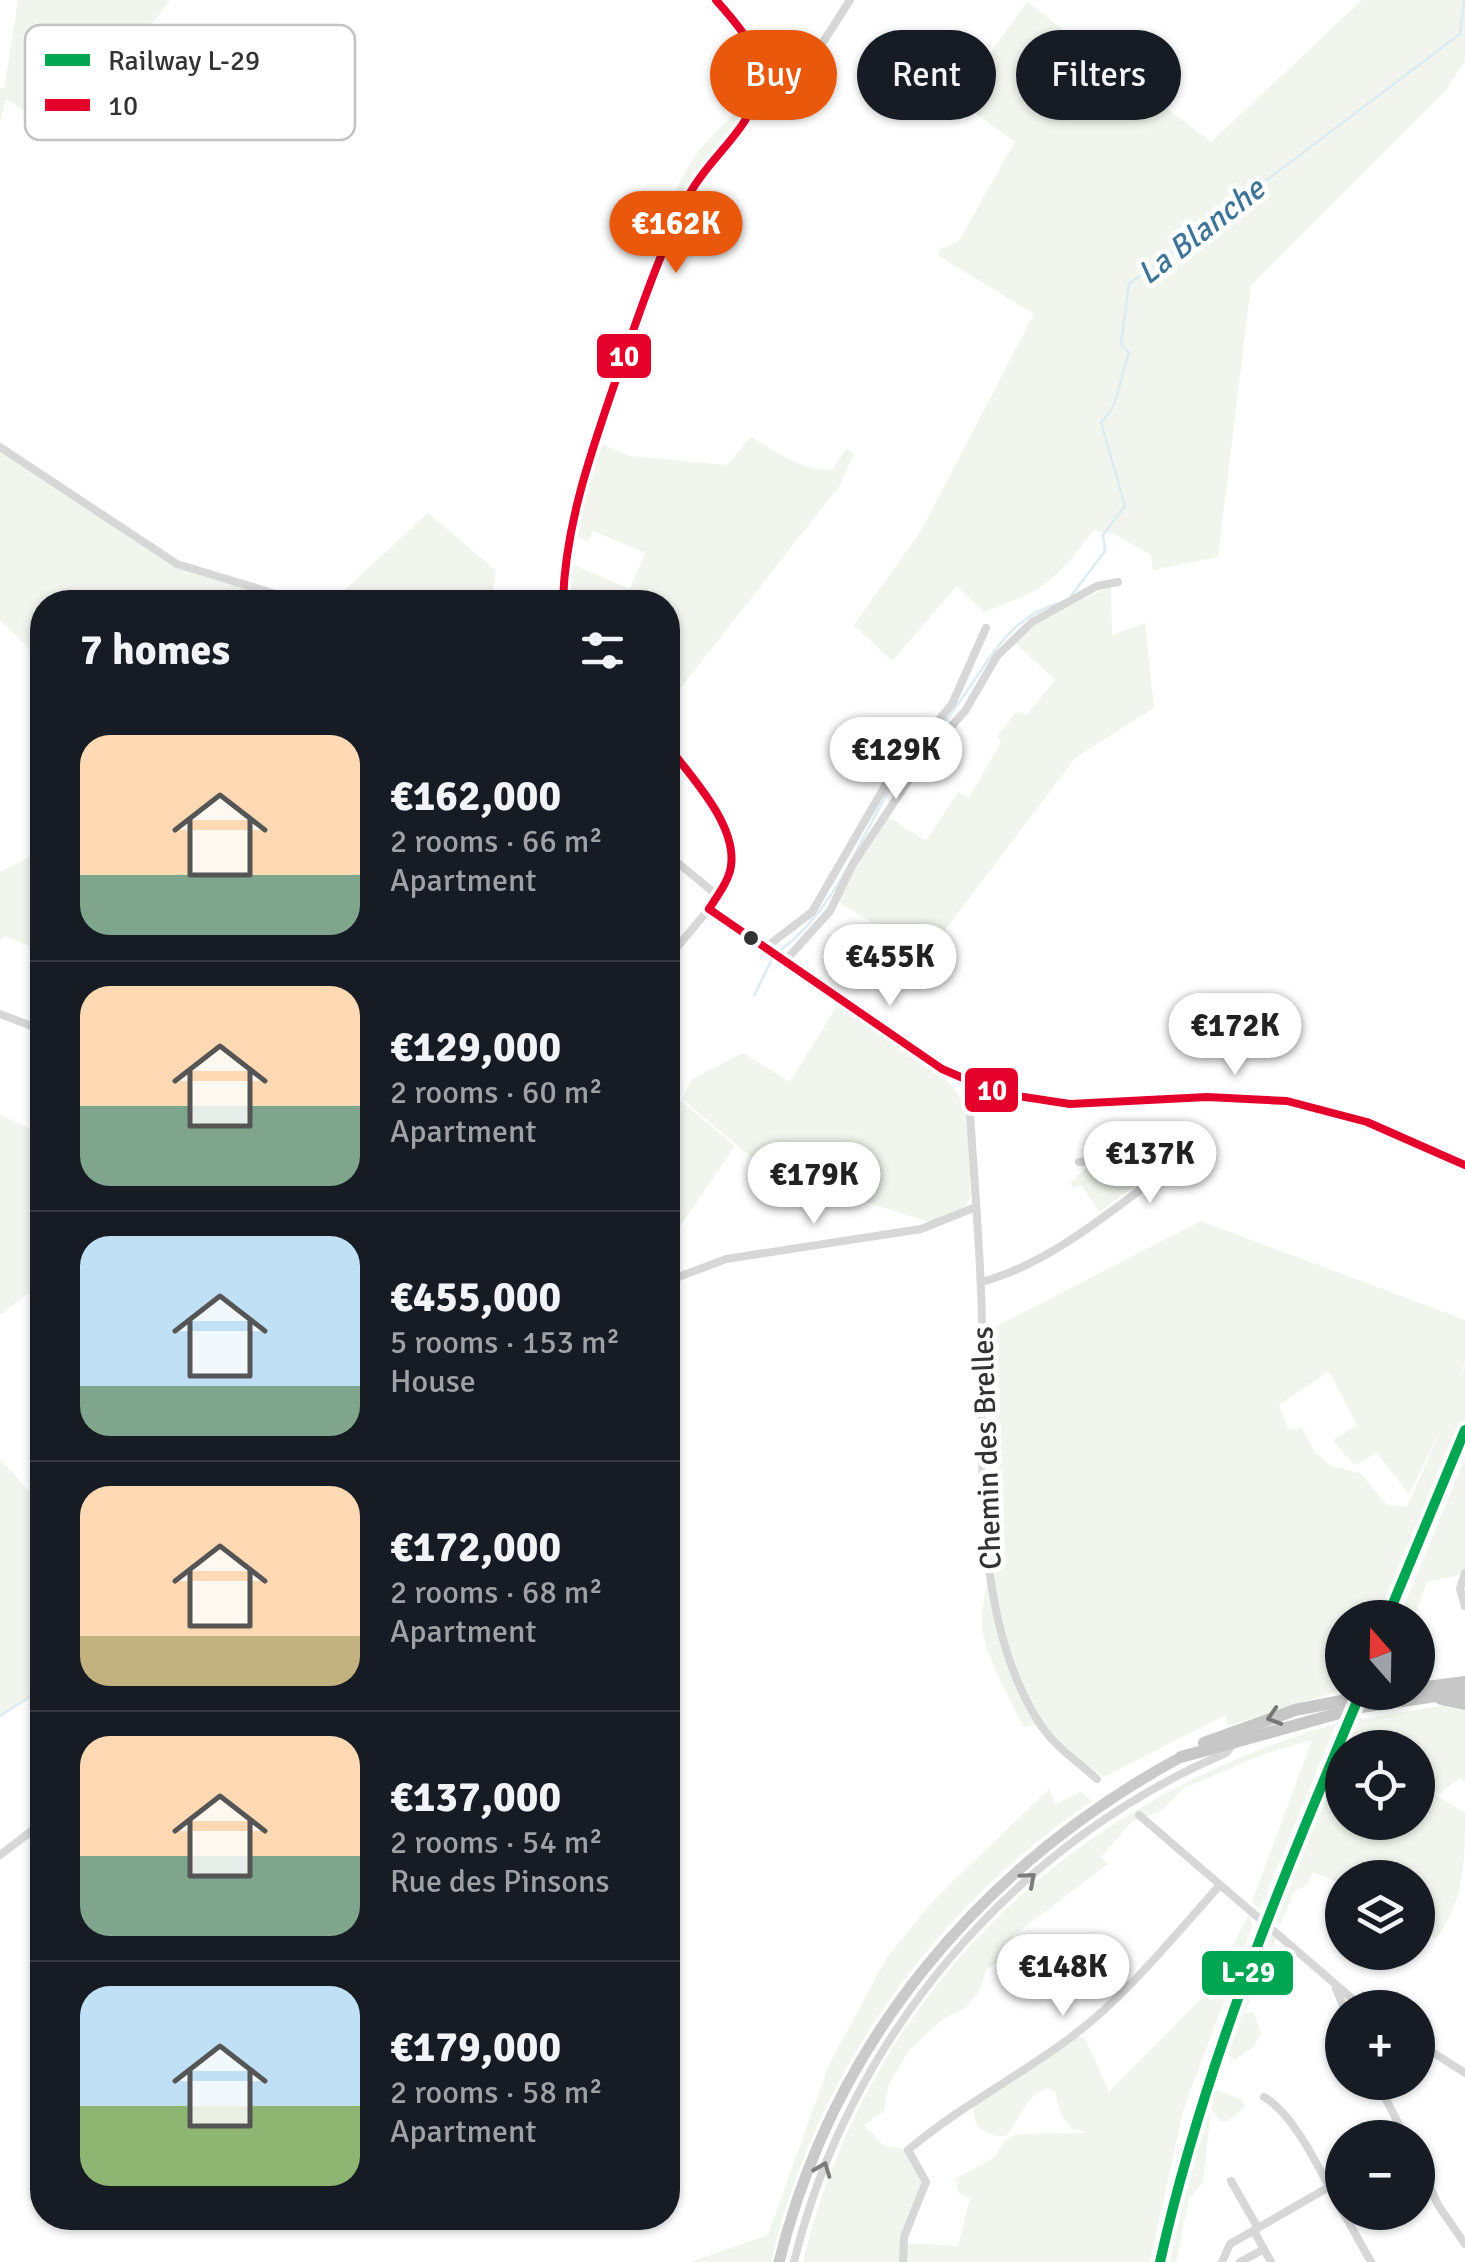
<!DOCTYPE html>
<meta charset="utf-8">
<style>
body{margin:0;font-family:Signika,sans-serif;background:#20242c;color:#f1f3f6;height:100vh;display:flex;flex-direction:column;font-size:38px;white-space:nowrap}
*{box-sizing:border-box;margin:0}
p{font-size:32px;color:#9ea1a6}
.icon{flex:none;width:55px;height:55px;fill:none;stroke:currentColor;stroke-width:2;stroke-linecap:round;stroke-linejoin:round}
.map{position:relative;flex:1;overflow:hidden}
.side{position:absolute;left:30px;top:590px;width:650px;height:1640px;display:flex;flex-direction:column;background:#171b24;border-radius:40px;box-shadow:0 2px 8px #0004}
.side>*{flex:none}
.hud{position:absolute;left:710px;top:30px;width:605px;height:90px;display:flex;gap:20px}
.needle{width:65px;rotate:340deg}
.fabs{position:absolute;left:1325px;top:1600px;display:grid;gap:20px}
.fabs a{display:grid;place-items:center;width:110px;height:110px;border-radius:50%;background:#171b24;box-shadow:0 2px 8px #0004;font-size:50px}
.price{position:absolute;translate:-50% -85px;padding:0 22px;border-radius:35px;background:#fff;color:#222;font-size:32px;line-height:65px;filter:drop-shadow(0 2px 5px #0008)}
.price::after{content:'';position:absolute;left:50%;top:60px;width:30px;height:22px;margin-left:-15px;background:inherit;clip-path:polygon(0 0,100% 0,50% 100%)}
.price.active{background:#ea580c;color:#fff}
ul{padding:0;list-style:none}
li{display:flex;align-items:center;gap:30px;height:250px;padding:0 50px}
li+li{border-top:2px solid #363941}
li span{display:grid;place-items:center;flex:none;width:280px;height:200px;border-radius:30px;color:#555}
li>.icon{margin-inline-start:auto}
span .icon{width:120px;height:120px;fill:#fffc;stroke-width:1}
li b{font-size:42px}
h2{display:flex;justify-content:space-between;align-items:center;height:120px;padding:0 50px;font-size:42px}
.pill{padding:0 35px;border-radius:45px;background:#171b24;box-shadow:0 2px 8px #0004;font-size:35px;line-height:90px}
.pill.active{background:#ea580c;color:#fff}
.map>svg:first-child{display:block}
.green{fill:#f1f5ed;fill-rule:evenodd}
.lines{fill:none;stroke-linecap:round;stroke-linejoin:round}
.stream{stroke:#ddebf3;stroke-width:2.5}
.minor{stroke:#d7d7d7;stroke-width:8}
.tertiary{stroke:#d7d7d7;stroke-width:9}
.primary{stroke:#cacaca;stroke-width:11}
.trunk{stroke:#c7c7c7;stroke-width:12}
.bus-1-casing{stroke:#fff;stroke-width:15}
.bus-1{stroke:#e4002b;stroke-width:8}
.rail-1-casing{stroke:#fff;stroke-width:18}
.rail-1{stroke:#00a651;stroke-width:10}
.oneway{stroke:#767676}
.oneway2{stroke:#7d7d7d}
.bus-dot{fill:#333;stroke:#fff;stroke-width:4}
.labels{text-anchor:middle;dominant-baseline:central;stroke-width:10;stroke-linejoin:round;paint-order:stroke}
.street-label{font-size:30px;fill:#333;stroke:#fff}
.water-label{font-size:32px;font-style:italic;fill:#3f7597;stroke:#fff}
.key{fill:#fff;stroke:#c2c2c2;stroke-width:2.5}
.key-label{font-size:28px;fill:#333}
.line-badge{stroke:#fff;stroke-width:4}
.badge-label{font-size:28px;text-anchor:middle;font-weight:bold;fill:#fff}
</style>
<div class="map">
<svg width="1465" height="2262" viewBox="0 0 1465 2262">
<rect width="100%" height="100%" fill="#fff"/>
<g class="green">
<path d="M 18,0 L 170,0 L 65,136 L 6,99 L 0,121 L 0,87 L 4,89 Z"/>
<path d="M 707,0 L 748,45 L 755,84 L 741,117 L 693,181 L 650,281 L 645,279 C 659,240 669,197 691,162 C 701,145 719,131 732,115 C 768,73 736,34 707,0 Z"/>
<path d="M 1362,0 L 1465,0 L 1465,61 L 1445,91 L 1251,285 L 1218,557 L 1153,570 L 1151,555 L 1114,534 L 1093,531 C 1053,583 1046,589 984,612 L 957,586 L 892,661 L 854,625 L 921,531 L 1034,314 L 939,256 L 939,249 L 958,242 L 1015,142 L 957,100 L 1027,2 L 1211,142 Z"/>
<path d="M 751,437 C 774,451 805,473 833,469 L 846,449 L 854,453 L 840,485 L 668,704 L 668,602 L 568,602 L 566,562 L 630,589 L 645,553 L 593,531 L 588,542 L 575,535 L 593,458 L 597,459 L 602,444 L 629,456 L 727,465 Z"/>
<path d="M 0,447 L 177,564 L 302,602 L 42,602 L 42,661 L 0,620 Z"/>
<path d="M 428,513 L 496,571 L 492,597 L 332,602 Z"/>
<path d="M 1111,586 L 1112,635 L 1145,623 L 1154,708 L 1076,757 L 918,966 L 884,946 L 890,933 L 838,902 L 852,870 L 887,816 L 926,841 L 958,792 L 969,798 L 1001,742 L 997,737 L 1016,712 L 1027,715 L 1055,680 L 1013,641 L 1047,616 Z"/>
<path d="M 42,850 L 42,951 L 5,936 L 0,942 L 0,872 Z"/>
<path d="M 838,1004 C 872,1027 950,1067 964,1106 C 973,1133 969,1170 970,1199 L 965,1207 L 932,1223 L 768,1171 L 682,1099 L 692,1079 L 743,1053 L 790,1082 Z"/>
<path d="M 681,1101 L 735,1146 L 670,1241 L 671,1246 L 668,1243 L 668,1123 Z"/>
<path d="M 0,1115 L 42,1134 L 42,1283 L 0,1315 Z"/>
<path d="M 1142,1161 L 1150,1163 L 1151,1174 L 1100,1211 L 1081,1185 L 1072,1188 L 1071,1182 L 1089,1165 Z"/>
<path d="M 1201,1221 L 1465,1320 L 1465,1361 L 1459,1378 L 1465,1365 L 1465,1419 L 1381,1617 L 1342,1618 L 1342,1690 L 1228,1726 L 1226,1715 L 1104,1777 L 1063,1749 L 1041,1724 L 1023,1727 C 1010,1697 985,1658 982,1625 C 980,1597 993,1579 989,1549 L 993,1549 L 987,1331 ZM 1329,1371 L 1357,1425 L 1333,1440 L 1354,1465 L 1377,1453 L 1409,1494 L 1442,1427 L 1407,1507 L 1387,1505 L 1360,1473 L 1331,1466 L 1315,1452 L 1302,1428 L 1288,1429 L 1279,1405 Z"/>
<path d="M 1465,1458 L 1465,1569 L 1458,1575 L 1427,1582 L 1414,1617 L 1399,1618 Z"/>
<path d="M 0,1459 L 42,1506 L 42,1689 L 0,1716 Z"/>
<path d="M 1451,1704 L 1465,1709 L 1465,1781 L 1459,1778 L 1437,1796 L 1465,1813 C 1465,1863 1465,1899 1436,1939 L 1418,1928 L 1418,1878 L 1342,1878 L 1342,1884 L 1313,1872 L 1307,1885 L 1295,1890 L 1280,1924 L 1273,1919 L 1342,1751 L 1342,1822 L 1418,1822 L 1418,1748 L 1344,1747 L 1355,1720 Z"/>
<path d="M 1336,1724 L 1260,1909 L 1252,1902 L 1312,1740 L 1264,1754 L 1184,1788 L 1161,1811 L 1131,1822 L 1101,1857 L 1108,1864 L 1013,1936 L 1004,1958 L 987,1969 L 979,1991 L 966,2007 L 943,2019 L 909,2050 L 889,2084 L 884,2111 L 864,2125 L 883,2145 L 908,2150 L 926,2176 L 904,2243 L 958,2246 L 970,2198 L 959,2193 L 955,2179 L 995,2157 L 1006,2139 L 1018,2134 L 1089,2133 L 1072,2129 L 1061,2114 L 1055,2092 L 1047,2088 C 1022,2099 1022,2117 1006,2136 C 986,2137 971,2127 974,2105 L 1074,2035 L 1085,2038 L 1109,2092 L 1223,1977 L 1223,1965 L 1249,1914 L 1252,1926 L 1184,2108 L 1150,2262 L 803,2262 C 869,1991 1071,1800 1336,1724 Z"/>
<path d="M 1049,1789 L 1055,1805 L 1081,1792 L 1092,1801 C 933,1909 815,2074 771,2262 L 690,2262 L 768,2235 L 828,2067 L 886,1959 L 934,1900 Z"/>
<path d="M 1268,1931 L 1276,1937 L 1268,1966 L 1243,2014 L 1253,2012 L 1261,2034 L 1254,2046 L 1235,2060 L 1227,2055 L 1216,2090 L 1241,2099 L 1245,2107 L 1228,2121 L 1220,2121 L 1211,2109 L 1203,2182 L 1189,2199 L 1176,2262 L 1167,2262 L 1203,2103 Z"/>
</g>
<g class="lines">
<g class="stream">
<path d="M 1071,596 L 1105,551 L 1103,535 L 1125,506 L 1101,422 C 1121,404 1119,378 1129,353 L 1121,344 L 1129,284 L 1460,34 L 1464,0"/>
<path d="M 782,949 C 836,908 858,842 892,785 C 905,761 929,741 946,720 C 982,677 1001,618 1060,603"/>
<path d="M 754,996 L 772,959"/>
<path d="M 0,1716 L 42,1689"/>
</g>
<g class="minor">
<path d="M 756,100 L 798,81 L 850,0"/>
<path d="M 0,447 L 177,564 L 302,602"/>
<path d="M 453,602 L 561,594"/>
<path d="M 668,855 L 717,895"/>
<path d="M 765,948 L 812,912 L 889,779 L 952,704 L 986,628"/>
<path d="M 668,958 L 709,909"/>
<path d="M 786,960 L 830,911 L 853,864 L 924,757 L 965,711 L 997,656 L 1032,622 L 1097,586 L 1118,582"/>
<path d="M 0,1014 L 42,1030"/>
<path d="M 978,1086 L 970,1111 C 974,1182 981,1253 982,1324 C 984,1449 969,1619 1042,1727 C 1056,1747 1079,1763 1097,1779"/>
<path d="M 668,1281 L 726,1259 L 921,1229 L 976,1207"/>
<path d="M 981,1282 C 1051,1264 1114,1208 1172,1166 L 1166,1154 L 1079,1162"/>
<path d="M 1465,1573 L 1460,1589 L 1465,1606"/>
<path d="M 1139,1815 L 1363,2008"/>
<path d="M 0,1855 L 42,1823"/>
<path d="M 1336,1989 L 1344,2008"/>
<path d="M 1418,2043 L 1465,2073"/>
<path d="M 1377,2082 L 1406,2138"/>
<path d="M 1264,2097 C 1296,2115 1324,2179 1342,2211"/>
<path d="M 1418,2161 L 1438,2205 L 1465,2244"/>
<path d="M 1231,2181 L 1258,2228"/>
<path d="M 1343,2212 L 1371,2262"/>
<path d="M 1254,2231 L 1271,2262"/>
<path d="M 794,2262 C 848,2038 1014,1843 1226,1753 L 1233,1744"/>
<path d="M 903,2262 L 904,2237 L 926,2182 L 908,2150 C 960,2106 1020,2076 1074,2035 C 1129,1993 1174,1936 1220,1885"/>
<path d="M 1222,2262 L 1230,2244 L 1329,2187"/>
<path d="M 1240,2262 L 1264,2249"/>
</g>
<g class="tertiary">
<path d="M 563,602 C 551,547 658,251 690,192 C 708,159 755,120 759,85 C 763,50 737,25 716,0"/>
<path d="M 668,746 C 687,773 737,833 731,866 C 728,881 717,896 709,909 L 942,1069 L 998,1093 L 1070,1104 L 1207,1097 L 1287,1101 L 1367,1122 L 1465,1165"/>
</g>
<path class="primary" d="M 779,2262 C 834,2040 982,1865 1181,1757"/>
<g class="trunk">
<path d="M 1418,1688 L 1465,1682"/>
<path d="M 1441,1699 L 1465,1704"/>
<path d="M 1204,1743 L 1295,1710 L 1388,1692"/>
<path d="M 1181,1757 L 1361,1707 L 1465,1692"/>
</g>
<defs>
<g id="bus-1">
<path d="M 563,602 C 565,521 595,441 621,365 C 641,308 661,249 689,195 C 708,158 752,129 759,86 C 764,52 737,24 716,0"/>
<path d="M 668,746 C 691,777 737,824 731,866 C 729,881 717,896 709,909"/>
<path d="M 709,909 L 942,1069 L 998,1093 L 1070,1104 L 1207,1097 L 1287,1101 L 1367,1122 L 1465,1165"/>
</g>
</defs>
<use href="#bus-1" class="bus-1-casing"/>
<use href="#bus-1" class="bus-1"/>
<defs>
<g id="rail-1">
<path d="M 1387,1618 L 1465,1430"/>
<path d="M 1160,2262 C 1204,2064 1282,1879 1361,1692"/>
</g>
</defs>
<use href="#rail-1" class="rail-1-casing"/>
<use href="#rail-1" class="rail-1"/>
</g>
<defs><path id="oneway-chevron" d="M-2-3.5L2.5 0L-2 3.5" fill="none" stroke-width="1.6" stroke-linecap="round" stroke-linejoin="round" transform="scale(2.5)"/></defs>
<use class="oneway" href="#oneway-chevron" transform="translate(1274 1717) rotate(163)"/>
<g class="oneway2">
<use href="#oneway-chevron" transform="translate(1029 1879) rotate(-41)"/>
<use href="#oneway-chevron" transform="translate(823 2169) rotate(-69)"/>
</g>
<circle class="bus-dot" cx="751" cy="938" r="9"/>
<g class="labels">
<g class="street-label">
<text transform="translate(987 1448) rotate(-92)">Chemin des Brelles</text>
</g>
<g class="water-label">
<text transform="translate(1201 231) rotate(-38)">La Blanche</text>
</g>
</g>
<rect x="25" y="25" width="330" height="115" rx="15" class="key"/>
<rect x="45" y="54" width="45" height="12" fill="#00a651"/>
<rect x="45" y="99" width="45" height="12" fill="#e4002b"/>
<g class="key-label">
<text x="108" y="70">Railway L-29</text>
<text x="108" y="115">10</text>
</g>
<g class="line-badge">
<rect x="595" y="332" width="58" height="48" rx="10" fill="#e4002b"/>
<rect x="963" y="1066" width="57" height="48" rx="10" fill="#e4002b"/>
<rect x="1200" y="1949" width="95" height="48" rx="10" fill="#00a651"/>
</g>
<g class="badge-label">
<text x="624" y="366">10</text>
<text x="992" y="1100">10</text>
<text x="1248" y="1982">L-29</text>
</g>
</svg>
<div class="fabs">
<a><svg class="needle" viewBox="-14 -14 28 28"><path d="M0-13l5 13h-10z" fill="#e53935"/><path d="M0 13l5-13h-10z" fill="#9ea1a6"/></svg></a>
<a><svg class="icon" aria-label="locate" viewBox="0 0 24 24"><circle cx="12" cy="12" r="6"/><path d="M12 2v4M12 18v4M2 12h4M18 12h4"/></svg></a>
<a><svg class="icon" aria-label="layers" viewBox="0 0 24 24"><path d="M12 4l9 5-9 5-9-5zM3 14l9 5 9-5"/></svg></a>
<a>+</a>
<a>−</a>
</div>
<b class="price active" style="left:676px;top:276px">€162K</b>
<b class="price" style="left:896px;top:802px">€129K</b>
<b class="price" style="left:890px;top:1009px">€455K</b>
<b class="price" style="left:1235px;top:1078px">€172K</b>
<b class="price" style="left:1150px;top:1206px">€137K</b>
<b class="price" style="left:814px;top:1227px">€179K</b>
<b class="price" style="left:1063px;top:2019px">€148K</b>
<div class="hud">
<a class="pill active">Buy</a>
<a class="pill">Rent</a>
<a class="pill">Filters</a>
</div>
<section class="side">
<h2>7 homes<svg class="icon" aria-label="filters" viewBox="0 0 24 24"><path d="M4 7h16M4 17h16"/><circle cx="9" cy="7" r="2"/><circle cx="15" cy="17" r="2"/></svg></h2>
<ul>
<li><span style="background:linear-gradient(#ffd9b3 70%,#7fa58c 0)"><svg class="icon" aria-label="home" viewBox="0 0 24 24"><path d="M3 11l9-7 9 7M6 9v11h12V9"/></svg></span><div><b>€162,000</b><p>2 rooms · 66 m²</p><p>Apartment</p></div></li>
<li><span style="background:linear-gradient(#ffd9b3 60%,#7fa58c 0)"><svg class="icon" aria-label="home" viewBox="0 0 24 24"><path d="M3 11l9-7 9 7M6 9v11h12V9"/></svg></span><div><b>€129,000</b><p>2 rooms · 60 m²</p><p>Apartment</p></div></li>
<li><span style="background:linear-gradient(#bfe0f5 75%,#7fa58c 0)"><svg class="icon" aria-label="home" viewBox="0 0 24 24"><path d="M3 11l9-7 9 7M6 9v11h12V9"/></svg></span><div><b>€455,000</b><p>5 rooms · 153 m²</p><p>House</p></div></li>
<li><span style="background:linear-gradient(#ffd9b3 75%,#c2b280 0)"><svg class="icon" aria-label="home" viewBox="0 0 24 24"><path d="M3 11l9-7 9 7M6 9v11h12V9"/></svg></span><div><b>€172,000</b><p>2 rooms · 68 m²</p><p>Apartment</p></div></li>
<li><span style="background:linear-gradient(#ffd9b3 60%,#7fa58c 0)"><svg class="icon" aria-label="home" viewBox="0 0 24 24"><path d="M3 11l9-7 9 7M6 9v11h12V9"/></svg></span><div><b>€137,000</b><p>2 rooms · 54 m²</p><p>Rue des Pinsons</p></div></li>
<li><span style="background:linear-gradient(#bfe0f5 60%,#8fb573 0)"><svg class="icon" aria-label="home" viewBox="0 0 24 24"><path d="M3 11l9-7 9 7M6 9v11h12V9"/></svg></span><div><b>€179,000</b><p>2 rooms · 58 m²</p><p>Apartment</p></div></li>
</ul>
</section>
</div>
